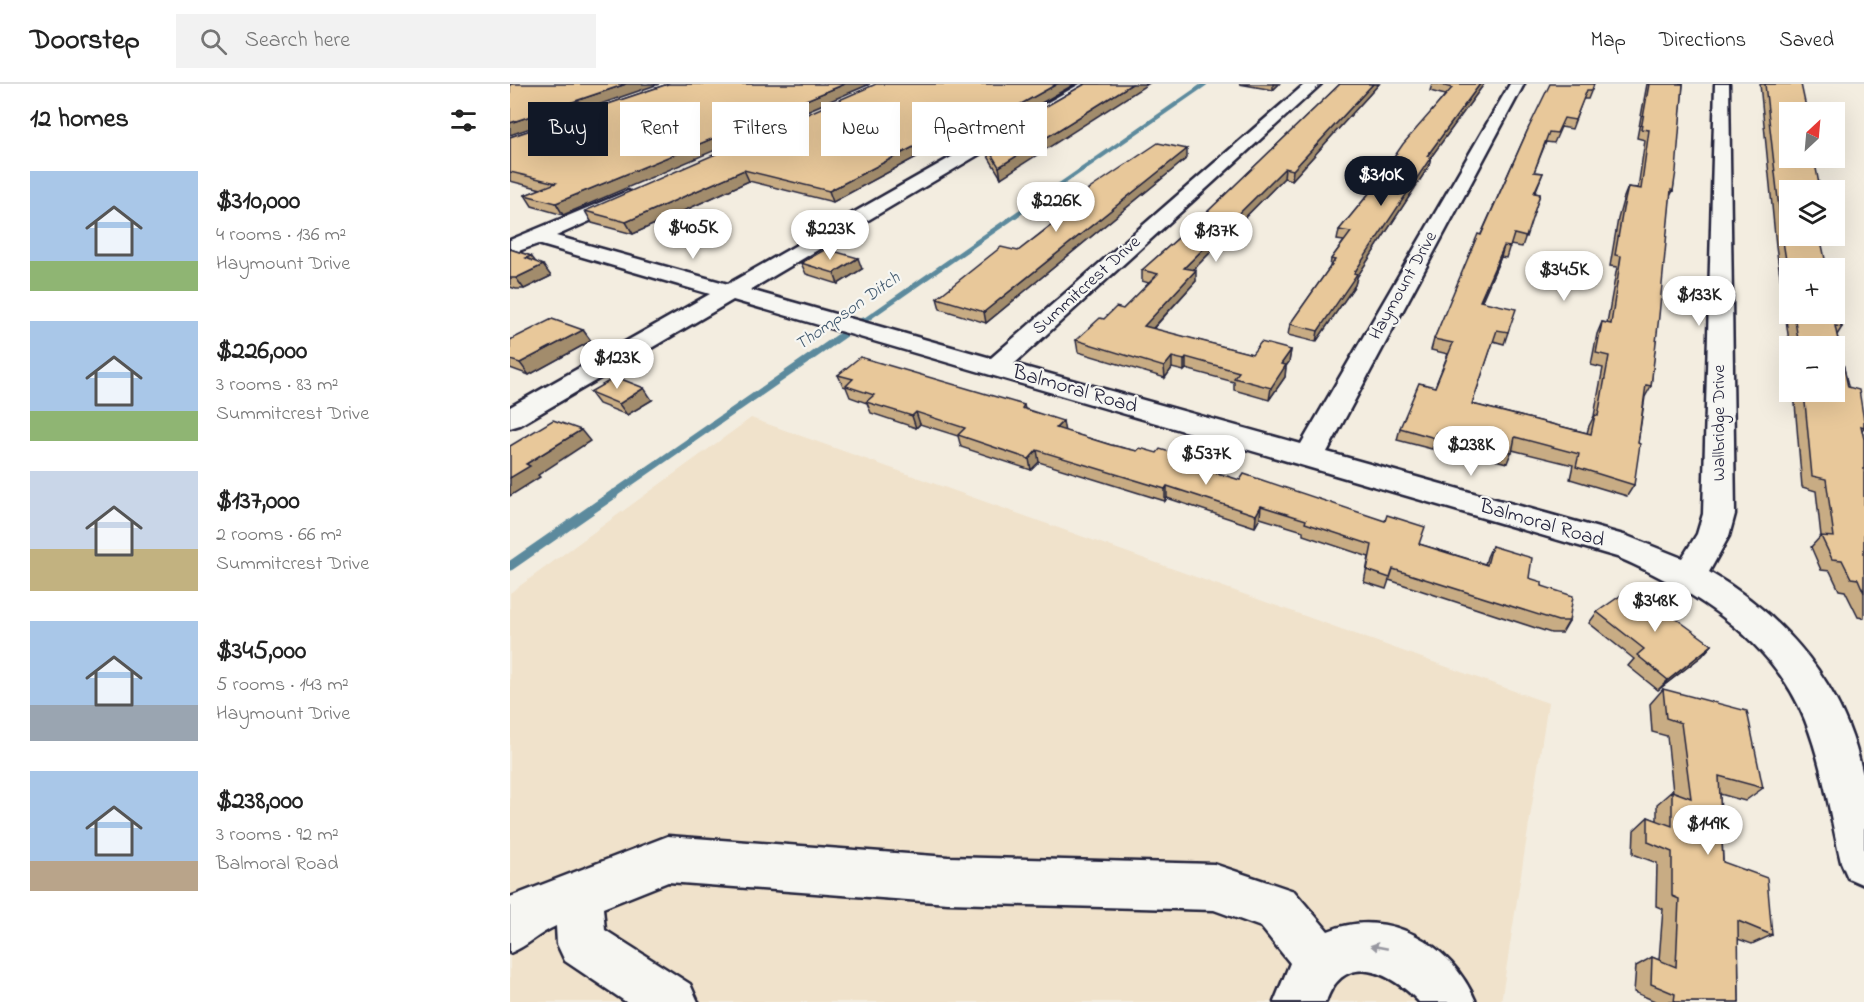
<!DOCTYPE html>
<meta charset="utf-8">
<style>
body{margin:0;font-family:"Indie Flower",sans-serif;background:#f2f2f2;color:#222;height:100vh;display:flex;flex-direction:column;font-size:22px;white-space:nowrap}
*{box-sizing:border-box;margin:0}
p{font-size:20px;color:#767676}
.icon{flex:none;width:33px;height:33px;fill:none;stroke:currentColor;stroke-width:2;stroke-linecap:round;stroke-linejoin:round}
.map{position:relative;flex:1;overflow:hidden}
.details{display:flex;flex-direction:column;background:#fff;width:510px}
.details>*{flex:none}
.top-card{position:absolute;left:18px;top:18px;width:570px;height:54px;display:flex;gap:12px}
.needle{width:39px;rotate:26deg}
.fabs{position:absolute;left:1269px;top:18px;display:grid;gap:12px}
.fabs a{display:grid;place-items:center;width:66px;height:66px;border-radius:0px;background:#fff;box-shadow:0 6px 24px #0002;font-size:30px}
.price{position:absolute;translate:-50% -51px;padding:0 14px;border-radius:21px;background:#fff;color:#222;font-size:20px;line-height:39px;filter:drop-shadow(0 2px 3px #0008)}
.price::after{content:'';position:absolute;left:50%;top:36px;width:18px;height:14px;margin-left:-9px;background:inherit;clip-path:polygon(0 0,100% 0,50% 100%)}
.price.on{background:#111827;color:#fff}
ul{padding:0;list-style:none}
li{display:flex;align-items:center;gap:18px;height:150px;padding:0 30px}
li span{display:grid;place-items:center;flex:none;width:168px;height:120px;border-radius:0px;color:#555}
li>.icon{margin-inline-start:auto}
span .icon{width:72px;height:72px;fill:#fffc;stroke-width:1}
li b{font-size:26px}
h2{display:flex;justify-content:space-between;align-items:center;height:72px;padding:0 30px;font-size:26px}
.chip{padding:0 21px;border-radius:0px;background:#fff;box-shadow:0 6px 24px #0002;font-size:21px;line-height:54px}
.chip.on{background:#111827;color:#fff}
header{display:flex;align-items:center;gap:36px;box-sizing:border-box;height:84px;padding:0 30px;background:#fff;border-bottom:2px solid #e0e0e0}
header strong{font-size:28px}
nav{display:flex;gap:33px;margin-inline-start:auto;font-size:21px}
.search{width:420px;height:54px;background:#f2f2f2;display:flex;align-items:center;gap:15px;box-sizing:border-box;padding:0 21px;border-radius:0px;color:#767676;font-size:22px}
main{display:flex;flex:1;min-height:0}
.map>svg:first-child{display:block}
.built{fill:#f0e2cb}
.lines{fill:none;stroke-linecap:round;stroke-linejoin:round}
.stream-far3{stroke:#5b8a9d;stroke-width:4.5}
.stream-far2{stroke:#5b8a9d;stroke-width:5}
.stream-far1{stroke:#5b8a9d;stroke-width:7}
.stream{stroke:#5b8a9d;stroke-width:9}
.minor-casing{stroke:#22223b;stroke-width:5}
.minor{fill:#f6f6f2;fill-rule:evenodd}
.wall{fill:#c8ac84;stroke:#22223b;stroke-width:1.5}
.shaded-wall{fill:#a28c6c;stroke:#22223b;stroke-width:1.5}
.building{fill:#e8c89a;stroke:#22223b;stroke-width:1.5}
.oneway{fill:#9797a0}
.labels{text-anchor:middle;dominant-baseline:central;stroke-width:4.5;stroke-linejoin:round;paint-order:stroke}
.far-street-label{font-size:18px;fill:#22223b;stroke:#f6f6f2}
.far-water-label{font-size:18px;font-style:italic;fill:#3e566c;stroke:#f6f6f2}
.street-label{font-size:21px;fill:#22223b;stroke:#f6f6f2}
</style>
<header>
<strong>Doorstep</strong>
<div class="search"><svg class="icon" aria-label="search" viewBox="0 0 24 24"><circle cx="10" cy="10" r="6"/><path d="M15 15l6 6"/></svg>Search here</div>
<nav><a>Map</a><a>Directions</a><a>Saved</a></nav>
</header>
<main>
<section class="details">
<h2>12 homes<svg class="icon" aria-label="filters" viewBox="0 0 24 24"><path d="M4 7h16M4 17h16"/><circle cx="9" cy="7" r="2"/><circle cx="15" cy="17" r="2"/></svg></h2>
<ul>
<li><span style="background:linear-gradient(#a9c7e8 75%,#8fb573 0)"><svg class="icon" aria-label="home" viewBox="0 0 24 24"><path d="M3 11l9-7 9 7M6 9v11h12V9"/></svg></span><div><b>$310,000</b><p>4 rooms · 136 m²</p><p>Haymount Drive</p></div></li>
<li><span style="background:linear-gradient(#a9c7e8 75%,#8fb573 0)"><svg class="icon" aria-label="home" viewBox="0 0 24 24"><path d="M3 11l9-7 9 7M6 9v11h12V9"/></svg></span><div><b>$226,000</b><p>3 rooms · 83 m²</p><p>Summitcrest Drive</p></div></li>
<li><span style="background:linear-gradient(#c9d6e8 65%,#c2b280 0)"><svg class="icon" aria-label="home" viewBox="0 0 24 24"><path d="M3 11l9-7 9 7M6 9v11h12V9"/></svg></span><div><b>$137,000</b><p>2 rooms · 66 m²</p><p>Summitcrest Drive</p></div></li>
<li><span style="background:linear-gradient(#a9c7e8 70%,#9aa5b1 0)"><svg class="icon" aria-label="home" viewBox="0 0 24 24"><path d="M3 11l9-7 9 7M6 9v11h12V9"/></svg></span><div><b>$345,000</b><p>5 rooms · 143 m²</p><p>Haymount Drive</p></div></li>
<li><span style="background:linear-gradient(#a9c7e8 75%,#b9a48a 0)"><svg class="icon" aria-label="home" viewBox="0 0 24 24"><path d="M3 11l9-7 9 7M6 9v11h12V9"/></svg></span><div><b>$238,000</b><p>3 rooms · 92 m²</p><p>Balmoral Road</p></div></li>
</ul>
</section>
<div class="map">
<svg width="1354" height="918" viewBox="0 0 1354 918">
<rect width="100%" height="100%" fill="#f3ede0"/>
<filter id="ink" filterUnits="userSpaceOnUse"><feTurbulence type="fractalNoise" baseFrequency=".0167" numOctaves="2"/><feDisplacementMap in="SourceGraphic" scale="12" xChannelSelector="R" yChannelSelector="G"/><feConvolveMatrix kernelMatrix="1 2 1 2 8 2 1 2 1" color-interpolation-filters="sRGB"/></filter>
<g filter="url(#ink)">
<path class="built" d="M 241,334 L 1038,619 L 991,918 L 0,918 L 0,509 Z"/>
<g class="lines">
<path class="stream-far3" d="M 544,105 L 695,0"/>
<path class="stream-far2" d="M 351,239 L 546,103"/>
<path class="stream-far1" d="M 102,411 L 353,237"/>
<path class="stream" d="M 0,482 L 104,410"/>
<defs>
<g id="minor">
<path d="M 570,0 L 588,0 L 240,206 L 481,274 L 795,0 L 811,0 L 504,280 L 791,360 L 1000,0 L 1014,0 L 817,368 L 1117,452 L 1172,474 L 1187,450 L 1193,430 L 1205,0 L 1219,0 L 1225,430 L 1219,452 L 1199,488 C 1276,533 1335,601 1353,692 C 1354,703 1354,716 1354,728 C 1354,752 1354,777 1354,801 L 1338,794 L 1331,778 C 1320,731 1313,682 1295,636 C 1263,555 1183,506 1107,473 L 223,216 L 10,341 L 0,344 L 0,323 L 200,210 L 28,160 L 0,170 L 0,156 L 118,107 L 128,113 L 125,117 L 46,152 L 218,200 Z"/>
<path d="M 158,752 L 438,773 L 704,780 L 784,807 L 818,847 C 878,822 942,860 966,918 L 909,918 C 882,889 834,865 816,918 L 764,918 L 780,879 L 751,843 L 704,826 L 438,819 L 158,798 L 93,824 L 95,846 L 180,900 L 188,918 L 116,918 L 55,877 L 47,860 L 46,842 C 29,849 18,862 0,869 L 0,813 Z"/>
</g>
</defs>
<use href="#minor" class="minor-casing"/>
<use href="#minor" class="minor"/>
</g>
<g class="wall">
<path d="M 158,0 L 53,131 L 22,122 L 15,111 L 31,105 L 0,97 L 0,53 Z"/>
<path d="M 565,0 L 468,55 L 463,47 L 418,72 L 412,70 L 323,118 L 239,97 L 123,150 L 82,139 L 75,127 Z"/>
<path d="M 575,0 L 491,94 L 476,69 L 474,58 Z"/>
<path d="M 729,0 L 769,0 L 763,6 Z"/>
<path d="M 830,0 L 869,0 L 782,96 L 774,94 L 683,186 L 686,197 L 643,245 L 742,270 L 781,266 L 779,278 L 776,282 L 775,293 L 759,316 L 724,306 L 724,298 L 676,285 L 674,287 L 662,284 L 655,294 L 568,268 L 566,256 L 594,235 L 613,225 L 639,199 L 632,197 L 632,186 L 692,133 Z"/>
<path d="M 922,0 L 974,0 L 921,73 L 919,82 L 847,193 L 845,201 L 806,258 L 778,251 L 780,240 L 820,183 L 821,175 L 834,157 L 827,156 L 829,146 L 861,107 L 935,11 L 920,7 Z"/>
<path d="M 1084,0 L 1078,15 L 1073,15 L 1062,45 L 1051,43 L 1044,59 L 1036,58 L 1024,88 L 1033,89 L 1025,109 L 1030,110 L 1012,163 L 1000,161 L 996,174 L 991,173 L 971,217 L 998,248 L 994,260 L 983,257 L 962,320 L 1077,349 L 1079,342 L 1084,332 L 1093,284 L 1081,281 L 1087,250 L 1092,238 L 1097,239 L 1107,183 L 1100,182 L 1108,135 L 1114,113 L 1118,103 L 1128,104 L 1135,56 L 1127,54 L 1137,0 L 1173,0 L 1163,107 L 1160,112 L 1141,302 L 1135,313 L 1128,359 L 1124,401 L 1117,412 L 1060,395 L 1063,381 L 1002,366 L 997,379 L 924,360 L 922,365 L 887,356 L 890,344 L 925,303 L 938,270 L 921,266 L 924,255 L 1019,43 Z"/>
<path d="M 1250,0 L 1291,0 L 1280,28 L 1310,105 L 1309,106 L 1280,106 L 1280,230 L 1324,230 L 1332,243 L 1327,251 L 1338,303 L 1354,337 L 1354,344 L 1352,346 L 1354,355 L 1354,534 L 1348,533 L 1335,507 L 1329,506 L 1320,487 L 1311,486 L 1301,463 L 1311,452 L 1306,407 L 1292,403 L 1284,308 L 1324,308 L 1324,262 L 1280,262 L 1280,265 L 1266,162 Z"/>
<path d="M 677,74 L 476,239 L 430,225 L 427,214 L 508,167 L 555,130 L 554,122 Z"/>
<path d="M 0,165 L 21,172 L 25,177 L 41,192 L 14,205 L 6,205 L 0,203 Z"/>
<path d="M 291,179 L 352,185 L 328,200 L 296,190 Z"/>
<path d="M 73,246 L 81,257 L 19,291 L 0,284 L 0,256 Z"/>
<path d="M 328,291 L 514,321 L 515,325 L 555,347 L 601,361 L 676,379 L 909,460 L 975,480 L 977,473 L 982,462 L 1019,494 L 1032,502 L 1059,537 L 1052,549 L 1041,549 L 879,496 L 876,505 L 854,498 L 859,473 L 793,451 L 793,447 L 750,434 L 745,443 L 657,414 L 655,417 L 529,378 L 521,386 L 451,363 L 448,352 L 410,340 L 406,344 L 361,329 L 357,319 L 340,313 L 336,303 L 333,302 Z"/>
<path d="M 80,308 L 142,316 L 117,331 L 89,320 Z"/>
<path d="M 1087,528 L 1202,561 L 1192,572 L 1148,606 L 1118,582 L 1124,575 L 1079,539 Z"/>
<path d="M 1153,605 L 1253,704 L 1235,717 L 1210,710 L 1213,778 L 1262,851 L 1242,860 L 1228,855 L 1229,918 L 1147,918 L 1124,908 L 1126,882 L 1142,873 L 1149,876 L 1153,825 L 1146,822 L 1147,779 L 1123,770 L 1124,746 L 1138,733 L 1147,737 L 1147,720 L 1162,707 L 1163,708 L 1157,652 L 1142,648 L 1140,620 Z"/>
</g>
<g class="shaded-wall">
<path d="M 116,0 L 149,0 L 0,51 L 0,39 Z"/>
<path d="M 335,0 L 360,0 L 53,131 L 46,119 Z"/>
<path d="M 547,0 L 565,0 L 468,55 L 466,45 Z"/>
<path d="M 622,0 L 638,0 L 491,94 L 489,83 Z"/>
<path d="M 763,0 L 769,0 L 763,6 Z"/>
<path d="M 863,0 L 869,0 L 782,96 L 783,86 Z"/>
<path d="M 970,0 L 974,0 L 921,73 L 919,82 L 847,193 L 845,201 L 806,258 L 808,247 L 917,72 Z"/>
<path d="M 461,36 L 463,47 L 418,72 L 415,61 Z"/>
<path d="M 409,60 L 412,70 L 323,118 L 319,107 Z"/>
<path d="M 677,65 L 677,74 L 476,239 L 474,228 Z"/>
<path d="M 775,84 L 774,94 L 674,195 L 674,184 Z"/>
<path d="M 234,86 L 239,97 L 123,150 L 116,138 Z"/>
<path d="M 994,162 L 991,173 L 967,228 L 970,217 Z"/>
<path d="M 348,174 L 352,185 L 328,200 L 324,189 Z"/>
<path d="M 33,181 L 41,192 L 14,205 L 6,194 Z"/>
<path d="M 686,186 L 686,197 L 634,254 L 634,242 Z"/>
<path d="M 73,246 L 81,257 L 19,291 L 10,279 Z"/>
<path d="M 781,266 L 779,278 L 776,282 L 775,293 L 759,316 L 761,304 L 771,280 Z"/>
<path d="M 662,273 L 662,284 L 655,294 L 654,283 Z"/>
<path d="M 676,273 L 676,285 L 674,287 L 674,276 Z"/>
<path d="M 134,304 L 142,316 L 117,331 L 109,320 Z"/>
<path d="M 406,328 L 410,340 L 406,344 L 402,332 Z"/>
<path d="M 553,337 L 555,348 L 546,344 Z"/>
<path d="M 71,346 L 80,357 L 28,391 L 30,393 L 0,412 L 0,394 L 16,380 Z"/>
<path d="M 527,366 L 529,378 L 521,386 L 519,375 Z"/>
<path d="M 657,402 L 657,414 L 655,417 L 655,405 Z"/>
<path d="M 751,422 L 750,434 L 745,443 L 746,431 Z"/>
<path d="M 1202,561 L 1192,572 L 1148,606 L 1158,596 Z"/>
</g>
<g class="building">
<path d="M 0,0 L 116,0 L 0,39 Z"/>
<path d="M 158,0 L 335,0 L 46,119 L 15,111 L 46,99 L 0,88 L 0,53 Z"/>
<path d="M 366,0 L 547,0 L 466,45 L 461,36 L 415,61 L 409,60 L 319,107 L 234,86 L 116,138 L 75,127 Z"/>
<path d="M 575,0 L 622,0 L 489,83 L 474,58 Z"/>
<path d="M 830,0 L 863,0 L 783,86 L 775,84 L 674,184 L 686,186 L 634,242 L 742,270 L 751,258 L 781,266 L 771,280 L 776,281 L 761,304 L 724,294 L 729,288 L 676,273 L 674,276 L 662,273 L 654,283 L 566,256 L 590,234 L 594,235 L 606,223 L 613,225 L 648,190 L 632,186 L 692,133 Z"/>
<path d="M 928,0 L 970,0 L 917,72 L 921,73 L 844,189 L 847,190 L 808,247 L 780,240 L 825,176 L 821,175 L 841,148 L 829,146 L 861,107 L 893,60 L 942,4 Z"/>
<path d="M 1040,0 L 1084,0 L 1082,6 L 1077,6 L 1065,36 L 1054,34 L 1047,49 L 1039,48 L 1024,88 L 1033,89 L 1024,109 L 1030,110 L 1016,153 L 1004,150 L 1000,163 L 994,162 L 970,217 L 1006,225 L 998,248 L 987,246 L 962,320 L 1081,350 L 1085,331 L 1088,332 L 1099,272 L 1086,269 L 1092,238 L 1101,240 L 1111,172 L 1105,171 L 1113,125 L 1118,103 L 1131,105 L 1139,46 L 1131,45 L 1139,0 L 1173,0 L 1166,87 L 1163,107 L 1161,106 L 1149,232 L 1141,302 L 1136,301 L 1128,359 L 1130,360 L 1124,401 L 1066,383 L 1069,370 L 1005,353 L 1002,368 L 927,348 L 925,354 L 890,344 L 909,299 L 925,303 L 943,259 L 924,255 L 968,150 L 971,151 L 1019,43 Z"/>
<path d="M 1255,0 L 1291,0 L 1297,28 L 1280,28 L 1280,74 L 1304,74 L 1310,105 L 1301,103 L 1302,106 L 1280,106 L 1280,152 L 1310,152 L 1317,184 L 1280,184 L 1280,201 L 1272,151 Z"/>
<path d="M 648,59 L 677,65 L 474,228 L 427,214 L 491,163 L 508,167 L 564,124 L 554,122 Z"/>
<path d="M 0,165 L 21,172 L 16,174 L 33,181 L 6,194 L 0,194 Z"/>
<path d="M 316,165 L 348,174 L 324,189 L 291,179 Z"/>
<path d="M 1324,213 L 1332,243 L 1325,242 L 1338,303 L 1349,306 L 1354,337 L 1354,343 L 1351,342 L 1354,355 L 1354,509 L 1348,495 L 1341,494 L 1332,476 L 1322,475 L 1311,452 L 1324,453 L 1316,395 L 1302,392 L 1294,308 L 1324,308 L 1324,262 L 1289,262 L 1284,230 L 1324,230 Z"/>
<path d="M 42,235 L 73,246 L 10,279 L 0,276 L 0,256 Z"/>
<path d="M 350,273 L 514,321 L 512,324 L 553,337 L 546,344 L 601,361 L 627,367 L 630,364 L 647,369 L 650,365 L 676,373 L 672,378 L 730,396 L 734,390 L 875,437 L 877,431 L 915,443 L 909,460 L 977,481 L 982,462 L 1022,474 L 1019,494 L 1032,498 L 1032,502 L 1063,512 L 1059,537 L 1048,537 L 883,485 L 880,494 L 857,486 L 862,461 L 795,439 L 796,436 L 751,422 L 746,431 L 657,402 L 655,405 L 527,366 L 519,375 L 448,351 L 455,344 L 406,328 L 402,332 L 356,318 L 364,311 L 336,302 L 343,295 L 328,291 Z"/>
<path d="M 106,293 L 134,304 L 109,320 L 80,308 Z"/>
<path d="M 43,336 L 71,346 L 16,380 L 20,382 L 0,394 L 0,362 Z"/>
<path d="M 1123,503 L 1202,561 L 1158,596 L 1127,571 L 1134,565 L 1087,528 Z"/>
<path d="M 1153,605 L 1237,627 L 1253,704 L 1209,692 L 1213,778 L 1257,794 L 1262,851 L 1228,837 L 1229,918 L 1164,918 L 1165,910 L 1141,900 L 1142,873 L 1166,883 L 1169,815 L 1162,812 L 1162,768 L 1138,758 L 1138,733 L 1162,742 L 1162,707 L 1181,714 L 1171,639 L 1156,634 Z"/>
</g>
<defs><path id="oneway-solid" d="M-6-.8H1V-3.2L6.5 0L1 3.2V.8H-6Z" transform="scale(1.5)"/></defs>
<use class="oneway" href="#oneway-solid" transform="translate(869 863) rotate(-169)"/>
</g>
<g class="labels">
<g class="far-street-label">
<text transform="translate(577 202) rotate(-42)">Summitcrest Drive</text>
<text transform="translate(894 202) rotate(-61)">Haymount Drive</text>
<text transform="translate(1210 339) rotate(-90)">Wallbridge Drive</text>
</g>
<g class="far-water-label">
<text transform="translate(338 228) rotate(-35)">Thompson Ditch</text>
</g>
<g class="street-label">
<text transform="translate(565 306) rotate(16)">Balmoral Road</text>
<text transform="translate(1032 440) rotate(16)">Balmoral Road</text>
</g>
</g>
</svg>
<div class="fabs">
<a><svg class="needle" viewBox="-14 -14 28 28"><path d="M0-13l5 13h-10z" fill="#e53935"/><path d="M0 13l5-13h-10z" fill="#767676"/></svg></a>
<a><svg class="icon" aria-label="layers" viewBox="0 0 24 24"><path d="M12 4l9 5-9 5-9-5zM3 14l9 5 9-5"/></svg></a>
<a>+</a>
<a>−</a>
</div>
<b class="price on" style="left:871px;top:123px">$310K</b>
<b class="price" style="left:546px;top:149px">$226K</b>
<b class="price" style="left:183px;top:176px">$405K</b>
<b class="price" style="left:320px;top:177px">$223K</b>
<b class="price" style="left:706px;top:179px">$137K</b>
<b class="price" style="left:1054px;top:218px">$345K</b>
<b class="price" style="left:1189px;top:243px">$133K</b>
<b class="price" style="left:107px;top:306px">$123K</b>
<b class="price" style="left:961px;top:393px">$238K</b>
<b class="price" style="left:696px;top:402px">$537K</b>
<b class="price" style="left:1145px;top:549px">$348K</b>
<b class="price" style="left:1198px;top:772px">$149K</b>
<div class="top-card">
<a class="chip on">Buy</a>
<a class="chip">Rent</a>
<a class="chip">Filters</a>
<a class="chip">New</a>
<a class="chip">Apartment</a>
</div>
</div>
</main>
